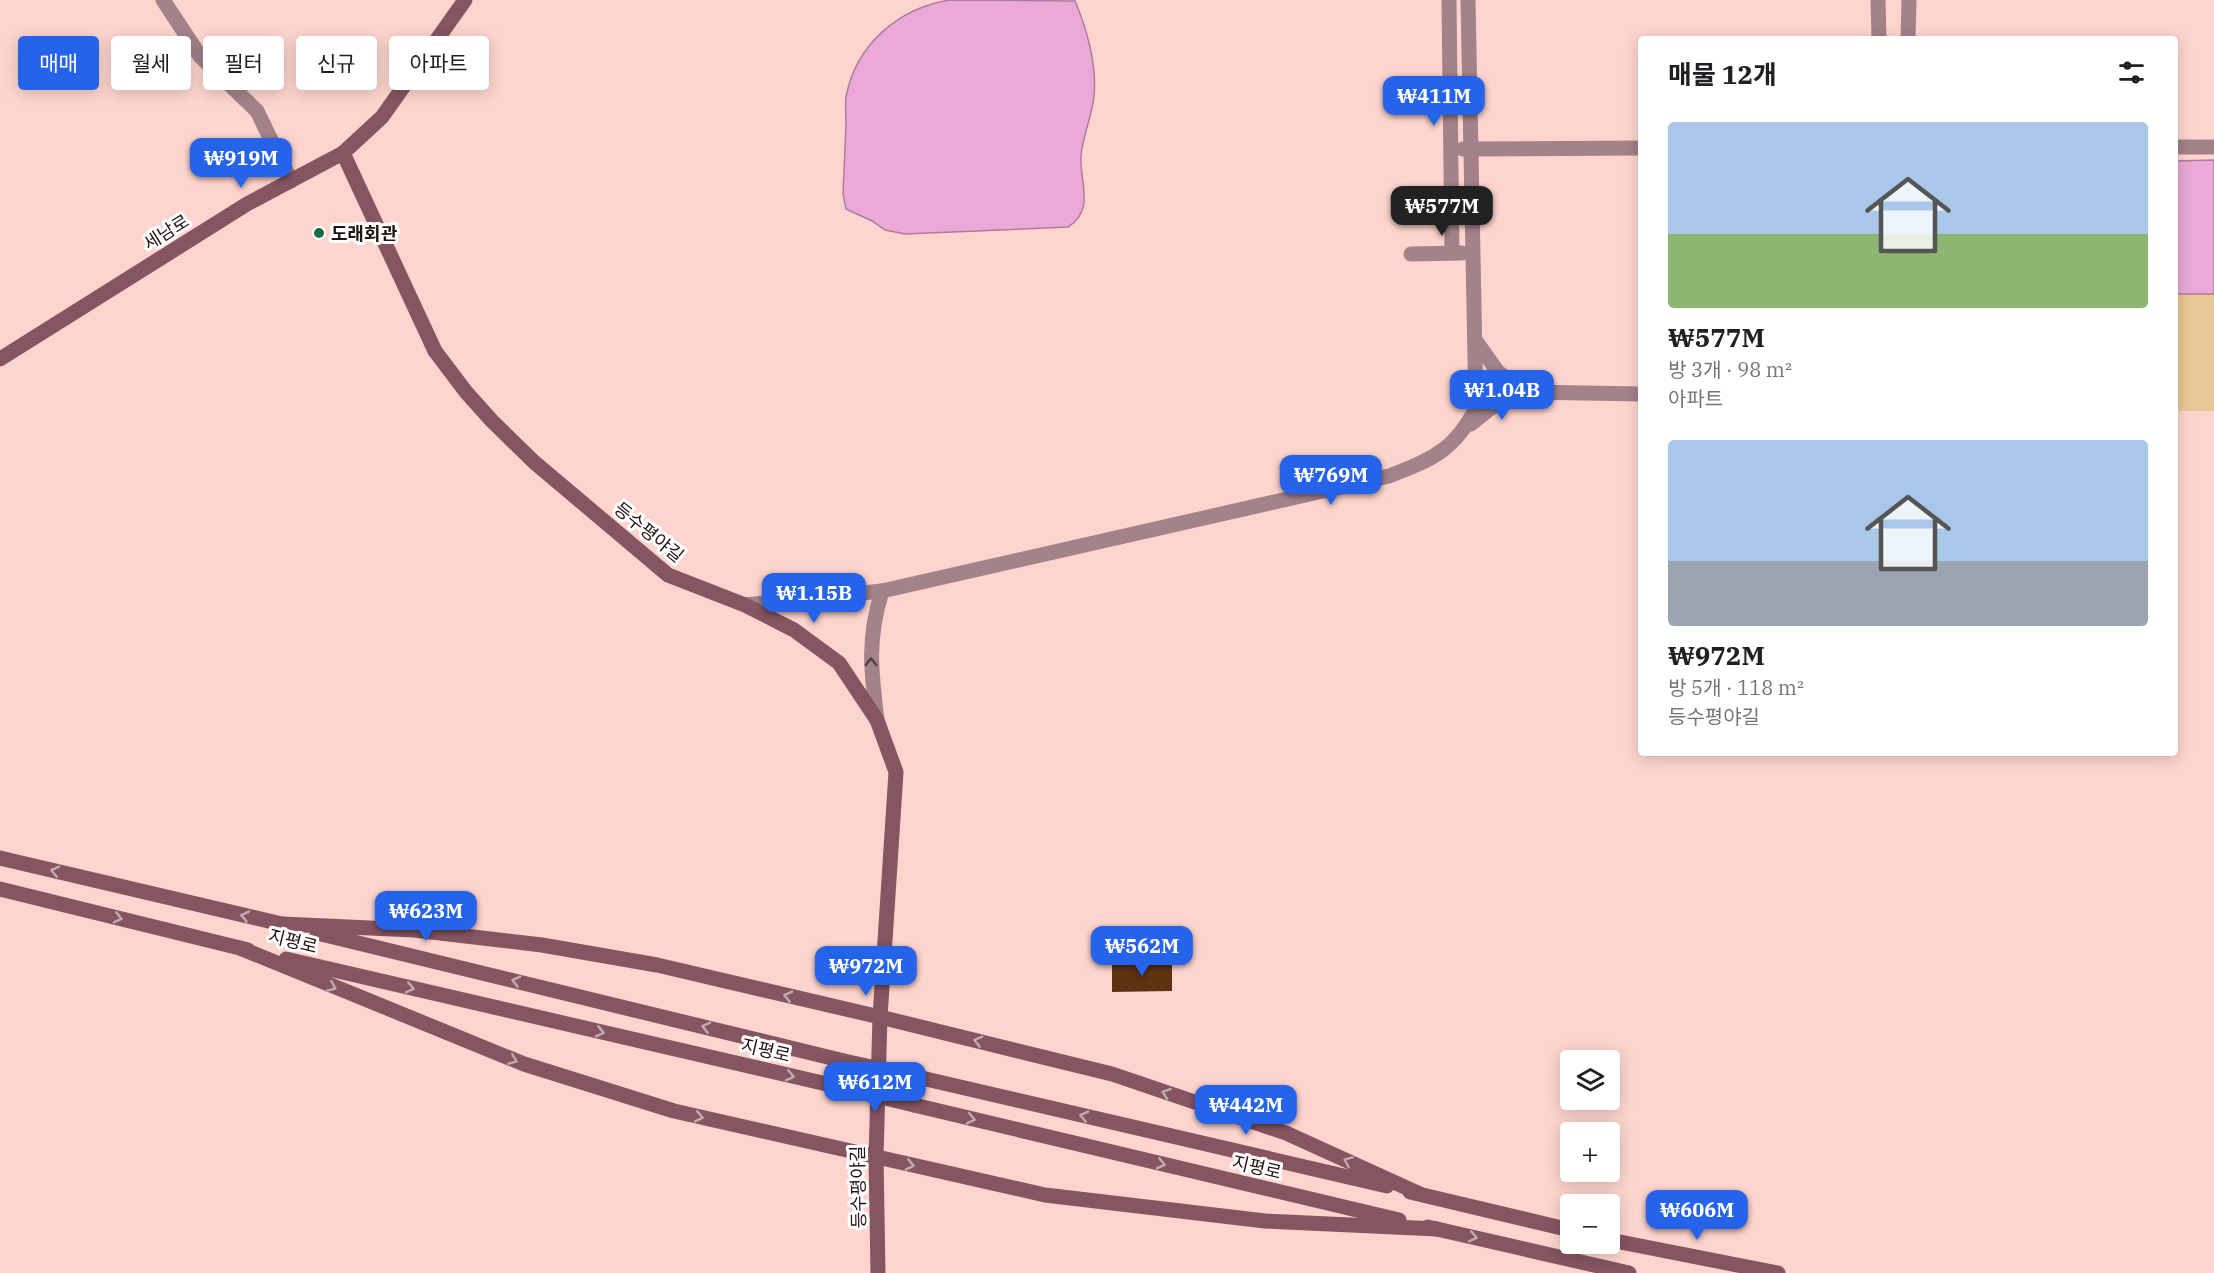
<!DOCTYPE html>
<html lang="ko">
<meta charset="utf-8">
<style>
body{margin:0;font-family:"IBM Plex Serif","Noto Sans KR",serif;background:#f6f6f6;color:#202124;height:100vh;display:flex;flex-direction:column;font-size:22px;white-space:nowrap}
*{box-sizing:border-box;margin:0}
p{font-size:20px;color:#757577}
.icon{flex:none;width:33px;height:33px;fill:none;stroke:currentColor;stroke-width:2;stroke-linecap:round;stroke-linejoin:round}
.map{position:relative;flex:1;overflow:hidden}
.details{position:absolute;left:1638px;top:36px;width:540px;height:720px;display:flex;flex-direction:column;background:#fff;border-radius:6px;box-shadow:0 3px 15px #0003}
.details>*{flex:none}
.top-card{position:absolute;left:18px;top:36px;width:570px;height:54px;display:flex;gap:12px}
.fabs{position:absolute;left:1560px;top:1050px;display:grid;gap:12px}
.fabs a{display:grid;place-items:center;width:60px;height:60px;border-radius:6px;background:#fff;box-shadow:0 3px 15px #0003;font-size:30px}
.price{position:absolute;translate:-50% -51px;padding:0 14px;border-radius:12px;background:#2563eb;color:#fff;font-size:20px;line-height:39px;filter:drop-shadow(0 2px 3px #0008)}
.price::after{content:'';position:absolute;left:50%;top:36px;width:18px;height:14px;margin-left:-9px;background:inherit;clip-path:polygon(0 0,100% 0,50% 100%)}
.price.current{background:#222;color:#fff}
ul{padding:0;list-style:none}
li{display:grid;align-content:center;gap:12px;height:318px;padding:0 30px}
li span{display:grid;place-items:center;height:186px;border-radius:6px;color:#555}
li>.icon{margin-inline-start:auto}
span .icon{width:108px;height:108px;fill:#fffc;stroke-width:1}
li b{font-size:26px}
h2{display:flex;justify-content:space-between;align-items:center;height:72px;padding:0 30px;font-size:26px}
.pill{padding:0 21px;border-radius:6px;background:#fff;box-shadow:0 3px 15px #0003;font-size:21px;line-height:54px}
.pill.current{background:#2563eb;color:#fff}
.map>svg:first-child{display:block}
.green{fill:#e9c996}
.water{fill:#eba9d7;stroke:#ae7c9c;stroke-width:1.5}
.building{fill:#5f3312}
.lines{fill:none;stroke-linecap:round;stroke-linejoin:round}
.street{stroke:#a4828a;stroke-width:15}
.secondary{stroke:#855561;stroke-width:15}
.secondary-bridge{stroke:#855561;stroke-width:15}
.oneway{stroke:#553f41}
.oneway2{stroke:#c2aab0}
.poi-dot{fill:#176e41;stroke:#fff;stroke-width:2}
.labels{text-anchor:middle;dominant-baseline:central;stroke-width:6;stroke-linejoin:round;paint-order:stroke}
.street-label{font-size:18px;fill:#211311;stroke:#fff}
.poi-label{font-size:18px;font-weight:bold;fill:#211311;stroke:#fff;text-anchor:start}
</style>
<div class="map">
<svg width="2214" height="1273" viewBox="0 0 2214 1273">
<rect width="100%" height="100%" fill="#fed5ce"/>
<rect class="green" x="2175" y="294" width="39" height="117"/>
<g class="water">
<path d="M 950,0 L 1075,1 C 1087,29 1097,66 1094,96 C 1092,116 1083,135 1081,155 C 1079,182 1096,209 1068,227 L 905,234 L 885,230 L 872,221 L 846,209 L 843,194 C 844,171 845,148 846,125 C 846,116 845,106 846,97 C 856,44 899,8 950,0 Z"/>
<path d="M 2214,160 L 2214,294 L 2175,294 L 2175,161 Z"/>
</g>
<path class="building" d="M 1112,962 L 1172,962 L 1172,991 L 1112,992 Z"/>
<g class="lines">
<g class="street">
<path d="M 163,0 L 200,56 L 257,111 L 291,181"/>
<path d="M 1449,0 L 1452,253"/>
<path d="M 1878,0 L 1879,39"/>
<path d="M 1908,39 L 1909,0"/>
<path d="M 2175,147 L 2214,147"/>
<path d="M 1463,149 L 1641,148"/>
<path d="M 1411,254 L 1462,253"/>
<path d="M 1476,341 L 1498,372 L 1526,392 L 1641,394"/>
<path d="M 1471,424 L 1491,408 L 1526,392"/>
<path d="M 745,605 L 882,591 L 1389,476 C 1431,460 1455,450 1476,408 L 1468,0"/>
<path d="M 877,720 C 871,671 867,639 882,591"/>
</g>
<g class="secondary">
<path d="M 343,153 L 435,351 L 466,392 L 492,421 L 534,462 L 668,575 L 745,605 L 794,630 L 839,663 L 877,720 L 896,772 L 880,1017 L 876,1157 L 878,1273"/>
<path d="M 0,359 L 247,204 L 343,153 L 382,117 L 465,0"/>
<path d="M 0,858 L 290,926"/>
<path d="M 0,889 L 248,950"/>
<path d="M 282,924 L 414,930 L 542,945 L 657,965 L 880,1017 L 1112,1074 L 1286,1133 L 1420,1194"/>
<path d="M 317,933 L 844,1061"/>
<path d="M 240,948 L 524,1064 L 674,1111 L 1045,1195 L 1265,1221 L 1437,1229"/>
<path d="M 286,959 L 844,1088"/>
<path d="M 913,1076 L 1387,1186"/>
<path d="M 914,1105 L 1399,1220"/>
<path d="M 1410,1192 L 1570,1230"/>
<path d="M 1428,1227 L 1629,1273"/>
<path d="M 1610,1240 L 1778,1273"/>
</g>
<g class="secondary-bridge">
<path d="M 844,1061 L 913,1076"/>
<path d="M 844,1088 L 914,1105"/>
</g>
</g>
<defs><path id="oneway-chevron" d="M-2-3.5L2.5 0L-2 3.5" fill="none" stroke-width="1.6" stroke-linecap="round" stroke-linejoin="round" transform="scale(1.5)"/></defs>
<use class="oneway" href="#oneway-chevron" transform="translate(871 662) rotate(-91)"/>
<g class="oneway2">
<use href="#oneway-chevron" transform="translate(55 871) rotate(-167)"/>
<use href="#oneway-chevron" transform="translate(245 916) rotate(-167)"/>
<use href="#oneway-chevron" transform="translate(118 918) rotate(14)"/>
<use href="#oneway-chevron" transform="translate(516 981) rotate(-166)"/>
<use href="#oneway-chevron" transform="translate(332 987) rotate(23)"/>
<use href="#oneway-chevron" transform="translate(410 988) rotate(13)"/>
<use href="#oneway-chevron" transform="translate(788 996) rotate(-167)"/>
<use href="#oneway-chevron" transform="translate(706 1027) rotate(-166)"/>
<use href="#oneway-chevron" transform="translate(600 1032) rotate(13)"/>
<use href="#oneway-chevron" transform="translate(978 1041) rotate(-166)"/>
<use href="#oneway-chevron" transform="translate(513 1060) rotate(22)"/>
<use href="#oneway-chevron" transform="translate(790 1076) rotate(13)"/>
<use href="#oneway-chevron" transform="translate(1166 1093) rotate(-161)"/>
<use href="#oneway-chevron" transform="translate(1084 1116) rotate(-167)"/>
<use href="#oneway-chevron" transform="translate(699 1117) rotate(13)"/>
<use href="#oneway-chevron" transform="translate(971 1119) rotate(13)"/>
<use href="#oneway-chevron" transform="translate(1348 1161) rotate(-156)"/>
<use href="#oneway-chevron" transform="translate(1161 1164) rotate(13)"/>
<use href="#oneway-chevron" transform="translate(910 1165) rotate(13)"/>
<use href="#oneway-chevron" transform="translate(1473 1237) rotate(13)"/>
</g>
<circle class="poi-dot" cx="319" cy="233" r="6"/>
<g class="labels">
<g class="street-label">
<text transform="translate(166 232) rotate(-32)">세남로</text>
<text transform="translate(649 532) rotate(39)">등수평야길</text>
<text transform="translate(293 941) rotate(14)">지평로</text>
<text transform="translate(766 1050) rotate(13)">지평로</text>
<text transform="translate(1257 1167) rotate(13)">지평로</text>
<text transform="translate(858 1187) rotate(-91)">등수평야길</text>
</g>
<g class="poi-label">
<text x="331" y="233">도래회관</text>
</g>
</g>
</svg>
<div class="fabs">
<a><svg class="icon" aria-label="layers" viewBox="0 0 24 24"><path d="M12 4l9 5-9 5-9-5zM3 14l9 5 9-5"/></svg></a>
<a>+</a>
<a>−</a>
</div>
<b class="price" style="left:1434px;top:127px">₩411M</b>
<b class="price" style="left:241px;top:189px">₩919M</b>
<b class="price current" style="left:1442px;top:237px">₩577M</b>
<b class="price" style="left:1502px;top:421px">₩1.04B</b>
<b class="price" style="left:1331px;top:506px">₩769M</b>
<b class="price" style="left:814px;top:624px">₩1.15B</b>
<b class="price" style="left:426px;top:942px">₩623M</b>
<b class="price" style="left:1142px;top:977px">₩562M</b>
<b class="price" style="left:866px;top:997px">₩972M</b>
<b class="price" style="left:875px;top:1113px">₩612M</b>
<b class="price" style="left:1246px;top:1136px">₩442M</b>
<b class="price" style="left:1697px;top:1241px">₩606M</b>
<div class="top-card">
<a class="pill current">매매</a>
<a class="pill">월세</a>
<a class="pill">필터</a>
<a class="pill">신규</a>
<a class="pill">아파트</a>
</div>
<section class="details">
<h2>매물 12개<svg class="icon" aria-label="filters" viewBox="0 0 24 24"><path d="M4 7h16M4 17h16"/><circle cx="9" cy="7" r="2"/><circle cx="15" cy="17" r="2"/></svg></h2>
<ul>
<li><span style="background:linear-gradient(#a9c7e8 60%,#8fb573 0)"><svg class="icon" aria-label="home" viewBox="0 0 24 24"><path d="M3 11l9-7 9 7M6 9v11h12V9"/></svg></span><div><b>₩577M</b><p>방 3개 · 98 m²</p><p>아파트</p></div></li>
<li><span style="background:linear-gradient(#a9c7e8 65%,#9aa5b1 0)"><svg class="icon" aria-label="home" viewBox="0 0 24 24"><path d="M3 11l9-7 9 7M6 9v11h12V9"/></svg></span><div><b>₩972M</b><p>방 5개 · 118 m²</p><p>등수평야길</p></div></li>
</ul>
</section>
</div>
